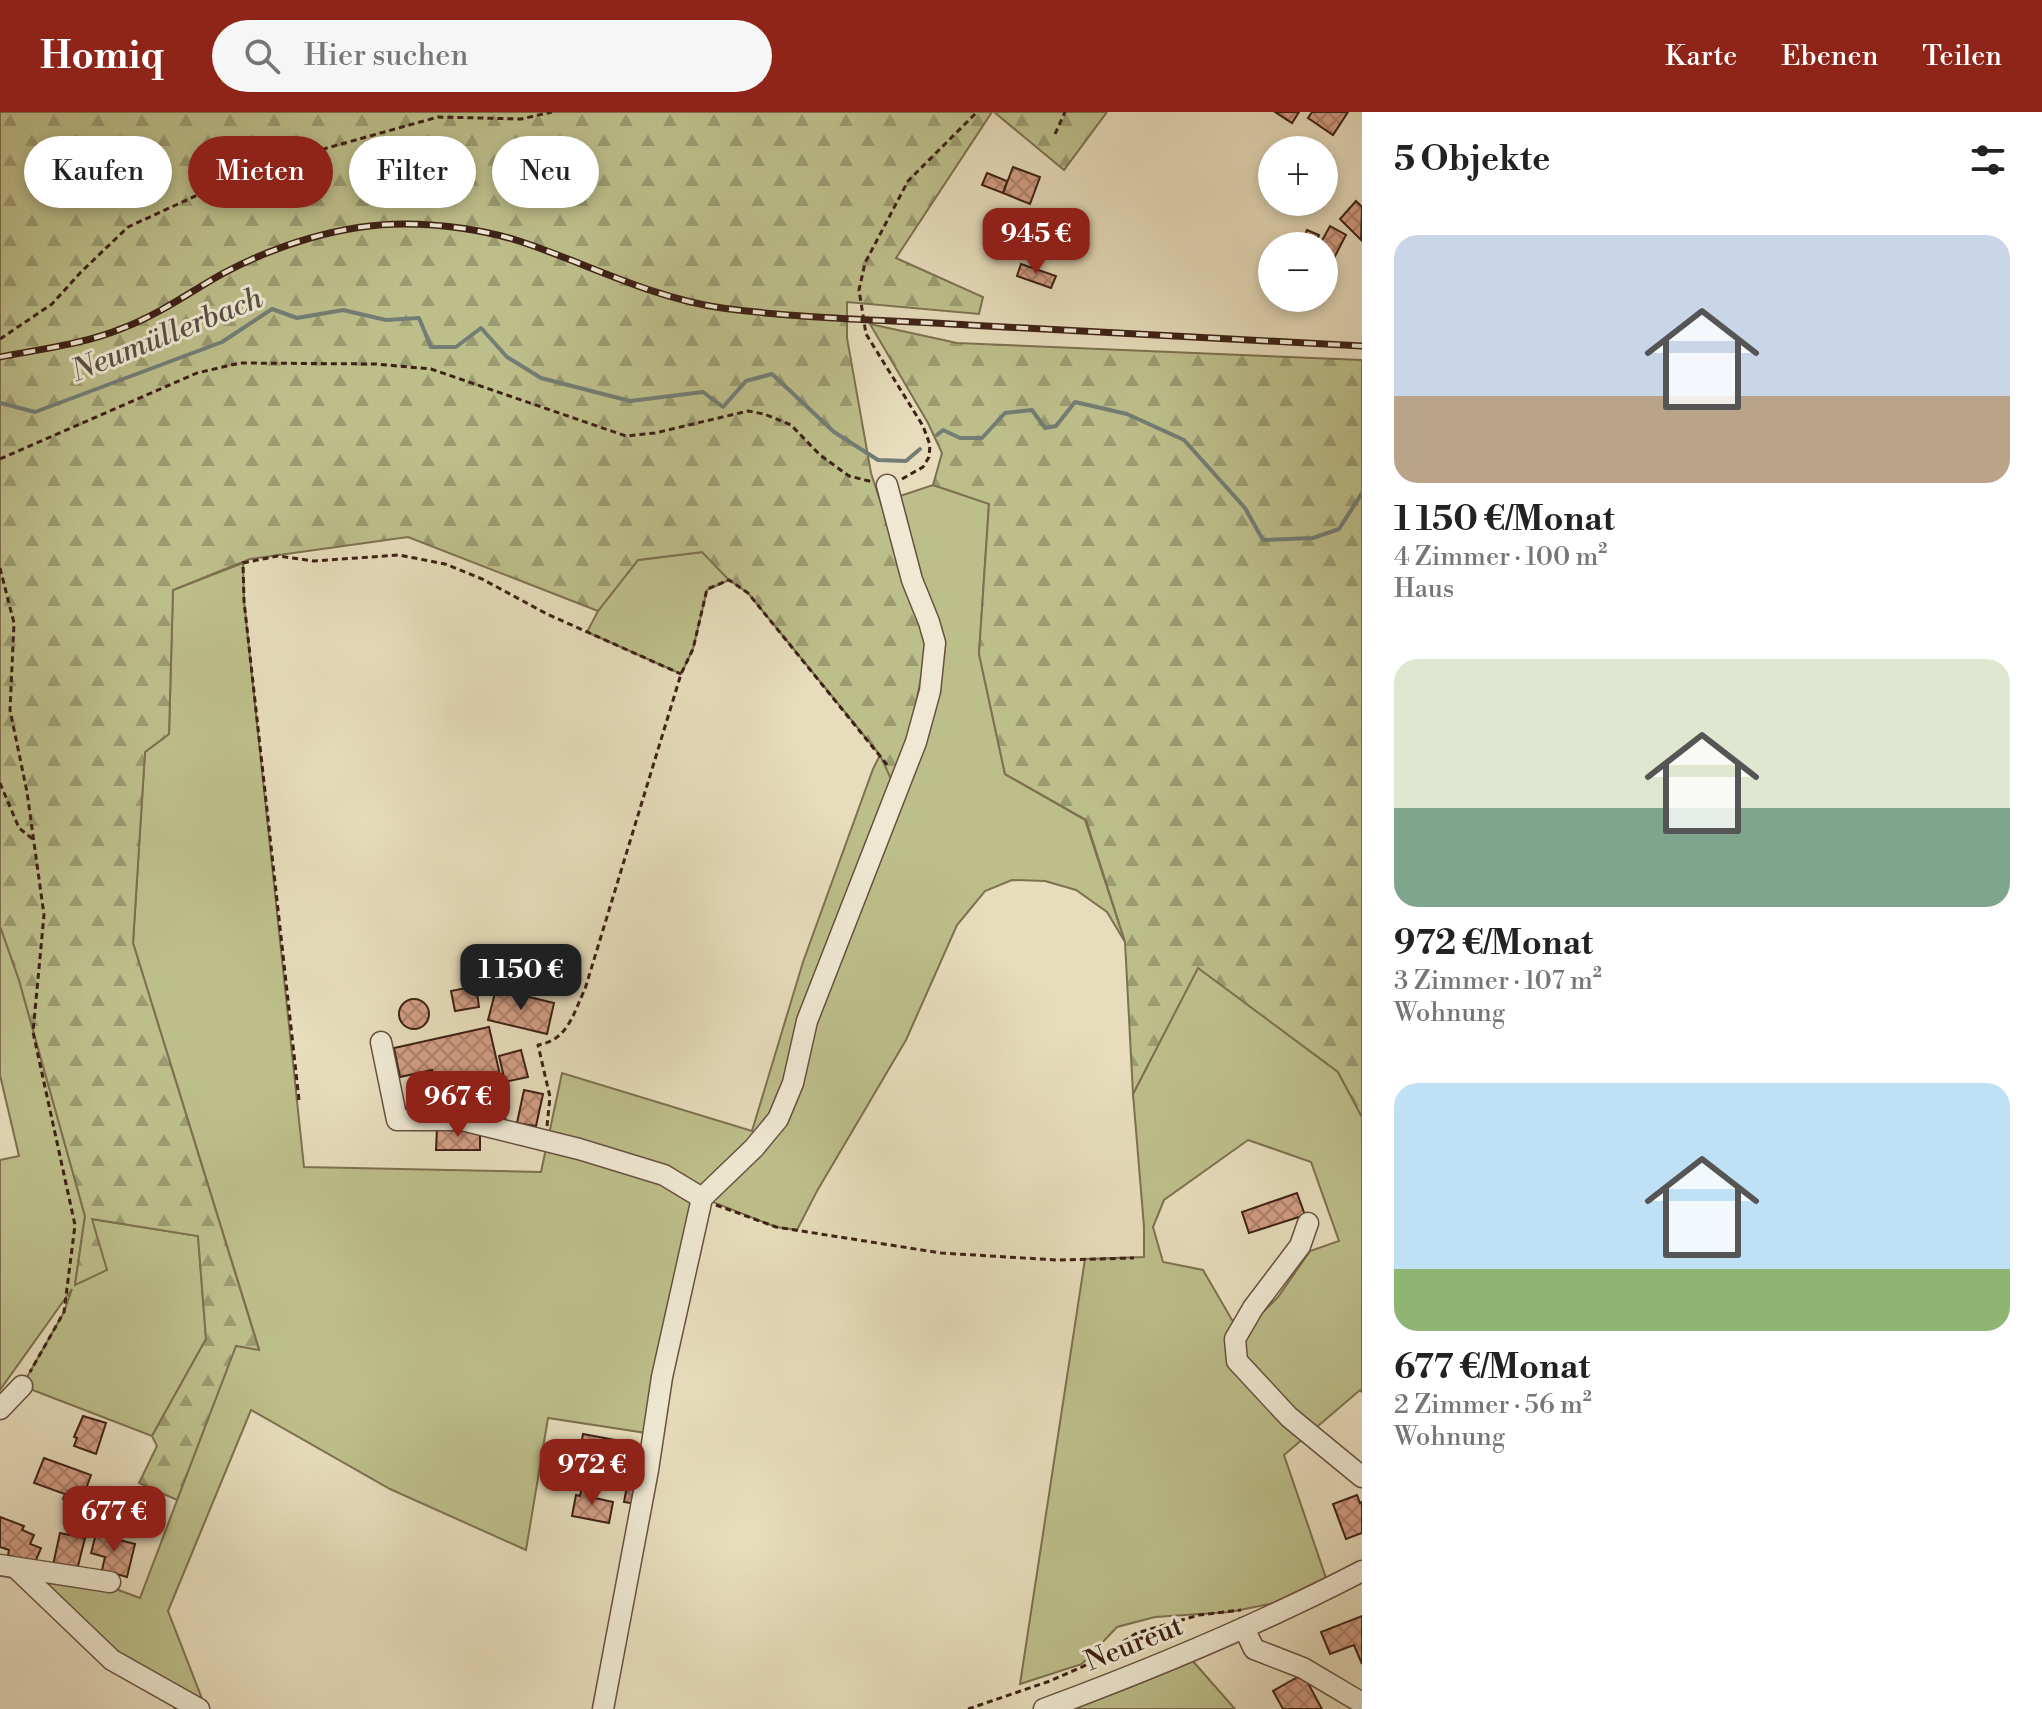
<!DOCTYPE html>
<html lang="de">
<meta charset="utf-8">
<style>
body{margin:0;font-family:"Libre Bodoni",serif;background:#f6f6f6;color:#222;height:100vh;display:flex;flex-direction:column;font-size:30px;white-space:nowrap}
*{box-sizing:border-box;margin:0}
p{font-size:26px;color:#767676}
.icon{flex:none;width:44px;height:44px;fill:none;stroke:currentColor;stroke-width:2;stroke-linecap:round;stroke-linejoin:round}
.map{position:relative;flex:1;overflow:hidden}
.drawer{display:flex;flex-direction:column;background:#fff;width:680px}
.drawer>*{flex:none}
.top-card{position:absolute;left:24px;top:24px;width:760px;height:72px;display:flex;gap:16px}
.controls{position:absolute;left:1258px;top:24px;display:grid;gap:16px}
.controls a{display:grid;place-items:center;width:80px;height:80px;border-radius:50%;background:#fff;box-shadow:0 4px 12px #0003;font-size:40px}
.price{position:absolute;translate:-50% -68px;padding:0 18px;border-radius:16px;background:#8f2418;color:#fff;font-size:26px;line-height:52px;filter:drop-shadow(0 2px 4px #0008)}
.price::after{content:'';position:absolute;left:50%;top:48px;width:24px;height:18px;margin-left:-12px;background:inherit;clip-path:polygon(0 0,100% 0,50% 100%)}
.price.on{background:#222;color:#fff}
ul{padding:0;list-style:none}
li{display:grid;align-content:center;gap:16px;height:424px;padding:0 32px}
li span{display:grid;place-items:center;height:248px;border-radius:24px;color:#555}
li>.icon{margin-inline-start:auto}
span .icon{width:144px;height:144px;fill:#fffc;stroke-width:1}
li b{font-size:34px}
h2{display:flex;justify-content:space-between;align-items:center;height:96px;padding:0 32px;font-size:34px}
.pill{padding:0 28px;border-radius:36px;background:#fff;box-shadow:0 4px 12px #0003;font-size:28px;line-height:72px}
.pill.on{background:#8f2418;color:#fff}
header{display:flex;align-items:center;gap:48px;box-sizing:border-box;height:112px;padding:0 40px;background:#8f2418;color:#fff}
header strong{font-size:38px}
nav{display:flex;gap:44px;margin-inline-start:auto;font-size:28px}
.search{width:560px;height:72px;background:#f6f6f6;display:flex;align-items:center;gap:20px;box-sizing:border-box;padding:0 28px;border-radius:44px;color:#767676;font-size:30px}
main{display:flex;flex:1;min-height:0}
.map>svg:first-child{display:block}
.green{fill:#bdbf8b;stroke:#7e7050;stroke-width:2;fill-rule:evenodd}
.forest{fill:url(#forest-firs);stroke:#7e7050;stroke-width:2}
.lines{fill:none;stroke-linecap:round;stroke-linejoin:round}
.stream{stroke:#737d75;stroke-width:4}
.building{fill:url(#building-cross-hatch);stroke:#3e2116;stroke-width:2}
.minor-casing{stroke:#685040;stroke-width:23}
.path{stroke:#3e2116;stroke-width:3;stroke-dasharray:6 4;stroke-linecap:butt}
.minor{stroke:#efe9d3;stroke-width:20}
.rail-casing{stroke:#3e2116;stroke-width:7}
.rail{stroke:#efe9d3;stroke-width:4;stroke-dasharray:12;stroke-linecap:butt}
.labels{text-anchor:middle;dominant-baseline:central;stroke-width:6;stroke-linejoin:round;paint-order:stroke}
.street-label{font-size:28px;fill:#3e2116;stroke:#efe9d3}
.water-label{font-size:30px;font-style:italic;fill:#594f46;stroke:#efe9d3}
</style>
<header>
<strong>Homiq</strong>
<div class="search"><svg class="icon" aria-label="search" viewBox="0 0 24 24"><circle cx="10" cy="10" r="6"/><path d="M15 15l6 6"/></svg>Hier suchen</div>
<nav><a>Karte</a><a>Ebenen</a><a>Teilen</a></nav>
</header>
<main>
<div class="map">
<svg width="1362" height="1597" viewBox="0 0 1362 1597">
<defs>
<pattern id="forest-firs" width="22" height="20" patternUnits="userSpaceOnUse" patternTransform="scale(2)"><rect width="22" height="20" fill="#bdbf8b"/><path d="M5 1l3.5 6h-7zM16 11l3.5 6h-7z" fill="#9b9b71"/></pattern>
<pattern id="building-cross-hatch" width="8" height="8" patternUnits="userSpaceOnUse" patternTransform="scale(2)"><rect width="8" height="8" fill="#d39d84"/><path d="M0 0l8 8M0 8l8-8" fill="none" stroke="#ad806b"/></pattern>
</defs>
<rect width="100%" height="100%" fill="#e7ddbc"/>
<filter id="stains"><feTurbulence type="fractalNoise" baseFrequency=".0025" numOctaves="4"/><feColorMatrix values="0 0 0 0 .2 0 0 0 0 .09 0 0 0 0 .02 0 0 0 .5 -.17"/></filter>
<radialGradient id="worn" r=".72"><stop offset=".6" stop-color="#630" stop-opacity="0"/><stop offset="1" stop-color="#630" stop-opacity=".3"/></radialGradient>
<g class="green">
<path d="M 933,373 L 989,391 L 979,542 L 1005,662 L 1085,708 L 1125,830 L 1107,800 L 1076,778 L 1045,769 L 1012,768 L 985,779 L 957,813 L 906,928 L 817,1079 L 797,1118 L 776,1115 L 703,1086 L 653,1322 L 548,1306 L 526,1438 L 390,1377 L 251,1298 L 168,1499 L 206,1597 L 174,1597 L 180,1587 L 112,1548 L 18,1458 L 113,1476 L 140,1486 L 236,1233 L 259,1237 L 133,831 L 145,640 L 169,622 L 173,478 L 243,451 L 244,489 L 304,1055 L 541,1060 L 562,961 L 752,1019 L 803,850 L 873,657 L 880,643 L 890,655 L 930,579 L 891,387 Z"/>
<path d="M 703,440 L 729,468 L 707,478 L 693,537 L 681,562 L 587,520 L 598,499 L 638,448 Z"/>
<path d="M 0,814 L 19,868 L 85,1104 L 75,1172 L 91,1107 L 198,1124 L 206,1227 L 152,1324 L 22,1274 L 64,1200 L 72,1177 L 0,1278 L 0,1048 L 19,1044 L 0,963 Z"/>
<path d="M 1198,855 L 1338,960 L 1362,1005 L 1362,1280 L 1360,1278 L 1284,1343 L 1326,1466 L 1274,1491 L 1230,1500 L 1155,1505 L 1117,1515 L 1082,1552 L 1020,1572 L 1085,1147 L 1144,1145 L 1144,1115 L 1133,982 ZM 1248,1028 L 1311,1050 L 1339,1129 L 1310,1139 L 1278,1185 L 1250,1213 L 1232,1208 L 1203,1158 L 1163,1150 L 1153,1115 L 1164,1088 Z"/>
<path d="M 1191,1547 L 1235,1597 L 1044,1597 Z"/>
</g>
<g class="forest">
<path d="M 0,0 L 992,0 L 896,146 L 983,185 L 979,202 L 847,190 L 847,226 L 871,361 L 928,534 L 897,680 L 880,643 L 748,481 L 729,468 L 702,440 L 638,448 L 598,499 L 408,425 L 250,447 L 173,478 L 169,622 L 145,640 L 133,831 L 259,1238 L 236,1234 L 177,1388 L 139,1371 L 157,1334 L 152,1324 L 206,1227 L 198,1124 L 92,1107 L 107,1158 L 75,1173 L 85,1104 L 19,868 L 0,814 Z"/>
<path d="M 994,0 L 1107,0 L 1064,58 Z"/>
<path d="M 870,212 L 957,231 L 1362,248 L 1362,1005 L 1338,960 L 1198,856 L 1133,982 L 1125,830 L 1086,708 L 1005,662 L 979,542 L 989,392 L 933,373 L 942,341 L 928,311 Z"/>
</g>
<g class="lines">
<g class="stream">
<path d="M 0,291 L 35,300 L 222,230 L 272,197 L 297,206 L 343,198 L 386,208 L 419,206 L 431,235 L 456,235 L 481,216 L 507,245 L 541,266 L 630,289 L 703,280 L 723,295 L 746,269 L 772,262 L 834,320 L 878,348 L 906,349 L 920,337"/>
<path d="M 937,323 L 943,318 L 960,326 L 982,326 L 1005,301 L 1032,298 L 1045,316 L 1056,314 L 1075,290 L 1127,302 L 1184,328 L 1245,396 L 1263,428 L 1313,426 L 1339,417 L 1362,381"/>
</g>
</g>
<g class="building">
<path d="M 1275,0 L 1299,0 L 1292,11 Z"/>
<path d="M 1312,0 L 1348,0 L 1333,23 L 1308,6 Z"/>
<path d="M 1013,55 L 1040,65 L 1030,92 L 1003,81 Z"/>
<path d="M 987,61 L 1007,69 L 1003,81 L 982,73 Z"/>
<path d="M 1356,89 L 1362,95 L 1361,128 L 1340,107 Z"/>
<path d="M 1330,114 L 1346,123 L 1334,146 L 1324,140 L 1324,134 L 1319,134 Z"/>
<path d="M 1307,118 L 1319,123 L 1315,134 L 1300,134 Z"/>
<path d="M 1021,152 L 1056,164 L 1051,176 L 1017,164 Z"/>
<path d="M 476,874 L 479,895 L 455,899 L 451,879 Z"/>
<path d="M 496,877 L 554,891 L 547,922 L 488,908 Z"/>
<circle cx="414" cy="902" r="15"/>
<path d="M 489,915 L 503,976 L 507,976 L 505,1010 L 476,1008 L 477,985 L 475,985 L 469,960 L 434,968 L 432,958 L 400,965 L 394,936 Z"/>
<path d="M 521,938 L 528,965 L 505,970 L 499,944 Z"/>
<path d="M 524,978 L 543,982 L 536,1014 L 517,1011 Z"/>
<path d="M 437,1016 L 480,1016 L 480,1038 L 436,1038 Z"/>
<path d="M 1297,1081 L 1305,1103 L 1249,1121 L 1242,1100 Z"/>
<path d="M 83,1304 L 106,1311 L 96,1342 L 74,1334 L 77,1326 L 74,1325 Z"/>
<path d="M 583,1322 L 626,1330 L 620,1363 L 577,1355 Z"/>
<path d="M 44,1346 L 91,1363 L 80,1393 L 63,1387 L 65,1382 L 34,1371 Z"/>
<path d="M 630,1358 L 644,1361 L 637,1392 L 624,1390 Z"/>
<path d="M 582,1375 L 597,1378 L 595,1386 L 613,1390 L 609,1411 L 572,1404 L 576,1383 L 580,1384 Z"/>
<path d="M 1357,1383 L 1360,1391 L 1362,1390 L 1362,1421 L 1346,1427 L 1333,1392 Z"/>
<path d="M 0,1405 L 24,1414 L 22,1418 L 34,1423 L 30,1432 L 41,1436 L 34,1453 L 8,1443 L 9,1438 L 0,1435 Z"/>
<path d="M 60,1421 L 85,1426 L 77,1458 L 53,1453 Z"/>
<path d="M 96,1422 L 135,1432 L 127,1465 L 102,1458 L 105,1445 L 91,1441 Z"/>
<path d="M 1362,1504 L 1362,1552 L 1354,1533 L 1330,1542 L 1321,1520 Z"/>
<path d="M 1303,1562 L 1322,1597 L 1283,1597 L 1273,1579 Z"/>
</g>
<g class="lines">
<defs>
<g id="minor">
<path d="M 381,930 L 397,1008 L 462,1008 L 579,1037 L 664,1063 L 702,1086"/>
<path d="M 1308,1111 L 1300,1134 L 1253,1196 L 1235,1227 L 1237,1249 L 1289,1305 L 1362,1365"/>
<path d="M 0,1297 L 22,1274"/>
<path d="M 0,1453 L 110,1470"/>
<path d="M 18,1458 L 112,1548 L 199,1597"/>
<path d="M 1244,1516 L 1254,1537 L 1303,1556 L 1362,1591"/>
<path d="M 603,1597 L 648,1358 L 662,1265 L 702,1086 L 754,1036 L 778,1007 L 793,971 L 807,909 L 916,630 L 930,579 L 935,531 L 929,510 L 912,468 L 887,373"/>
<path d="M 1044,1597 C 1152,1557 1260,1512 1362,1459"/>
</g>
</defs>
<use href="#minor" class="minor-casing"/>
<g class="path">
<path d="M 1055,22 L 1065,0"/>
<path d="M 0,227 L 52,192 L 81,160 L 128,115 L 228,69 L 327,36 L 438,5 L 521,7 L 552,0"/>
<path d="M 0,347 L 197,261 L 240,251 L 376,252 L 431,257 L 626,324 L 655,321 L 748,299 L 764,302 L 791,313 L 820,343 L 849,364 L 873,370"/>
<path d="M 902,367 L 923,355 L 929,345 L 930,333 L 923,314 L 866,222 L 859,178 L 865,151 L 908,69 L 977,0"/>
<path d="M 0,456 L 14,511 L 10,598 L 27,680 L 44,803 L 33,920 L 75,1113 L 64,1200 L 30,1260"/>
<path d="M 0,671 L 19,716 L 34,728"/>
<path d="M 299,988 L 244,489 L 243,451 L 278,444 L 314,449 L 399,443 L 445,452 L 482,467 L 547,502 L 681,562"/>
<path d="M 547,1014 L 550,985 L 538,933 C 568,928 573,902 585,877 L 681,562 L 693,537 L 707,477 L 729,468 L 748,481 L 888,654"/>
<path d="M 716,1093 L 776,1115 L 941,1141 L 1057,1148 L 1134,1146"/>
<path d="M 968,1597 L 1050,1569 L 1084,1554 L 1137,1521 L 1199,1503 L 1241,1498"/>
</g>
<use href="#minor" class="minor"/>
<defs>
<path id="rail" d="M 0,245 C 41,237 85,232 123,216 C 158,203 190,180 222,162 C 276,133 342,112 404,112 C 442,112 486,118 522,130 C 588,152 652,186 722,196 C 803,207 887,208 968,213 C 1099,220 1231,227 1362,234"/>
</defs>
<use href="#rail" class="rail-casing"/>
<use href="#rail" class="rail"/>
</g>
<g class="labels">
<g class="street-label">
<text transform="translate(1134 1532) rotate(-22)">Neureut</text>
</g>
<g class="water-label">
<text transform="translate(167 223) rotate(-22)">Neumüllerbach</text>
</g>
</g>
<rect width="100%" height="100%" filter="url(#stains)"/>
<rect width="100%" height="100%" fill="url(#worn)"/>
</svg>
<div class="controls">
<a>+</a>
<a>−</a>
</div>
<b class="price" style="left:1036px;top:164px">945 €</b>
<b class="price on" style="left:521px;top:900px">1 150 €</b>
<b class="price" style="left:458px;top:1027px">967 €</b>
<b class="price" style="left:592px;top:1395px">972 €</b>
<b class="price" style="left:114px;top:1442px">677 €</b>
<div class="top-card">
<a class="pill">Kaufen</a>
<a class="pill on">Mieten</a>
<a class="pill">Filter</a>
<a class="pill">Neu</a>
</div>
</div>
<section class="drawer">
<h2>5 Objekte<svg class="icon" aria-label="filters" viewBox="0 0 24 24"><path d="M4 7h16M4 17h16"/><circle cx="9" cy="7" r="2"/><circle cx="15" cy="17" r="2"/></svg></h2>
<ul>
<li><span style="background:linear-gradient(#c9d6e8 65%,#b9a48a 0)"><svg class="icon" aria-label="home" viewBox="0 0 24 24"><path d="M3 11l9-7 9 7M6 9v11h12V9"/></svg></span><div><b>1 150 €/Monat</b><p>4 Zimmer · 100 m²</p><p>Haus</p></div></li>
<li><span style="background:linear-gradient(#dfe7d0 60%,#7fa58c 0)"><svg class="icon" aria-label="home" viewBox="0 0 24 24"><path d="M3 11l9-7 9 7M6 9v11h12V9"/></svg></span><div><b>972 €/Monat</b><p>3 Zimmer · 107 m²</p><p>Wohnung</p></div></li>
<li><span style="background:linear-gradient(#bfe0f5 75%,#8fb573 0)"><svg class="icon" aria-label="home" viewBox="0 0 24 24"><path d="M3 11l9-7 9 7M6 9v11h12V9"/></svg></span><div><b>677 €/Monat</b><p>2 Zimmer · 56 m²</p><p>Wohnung</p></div></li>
</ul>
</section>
</main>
